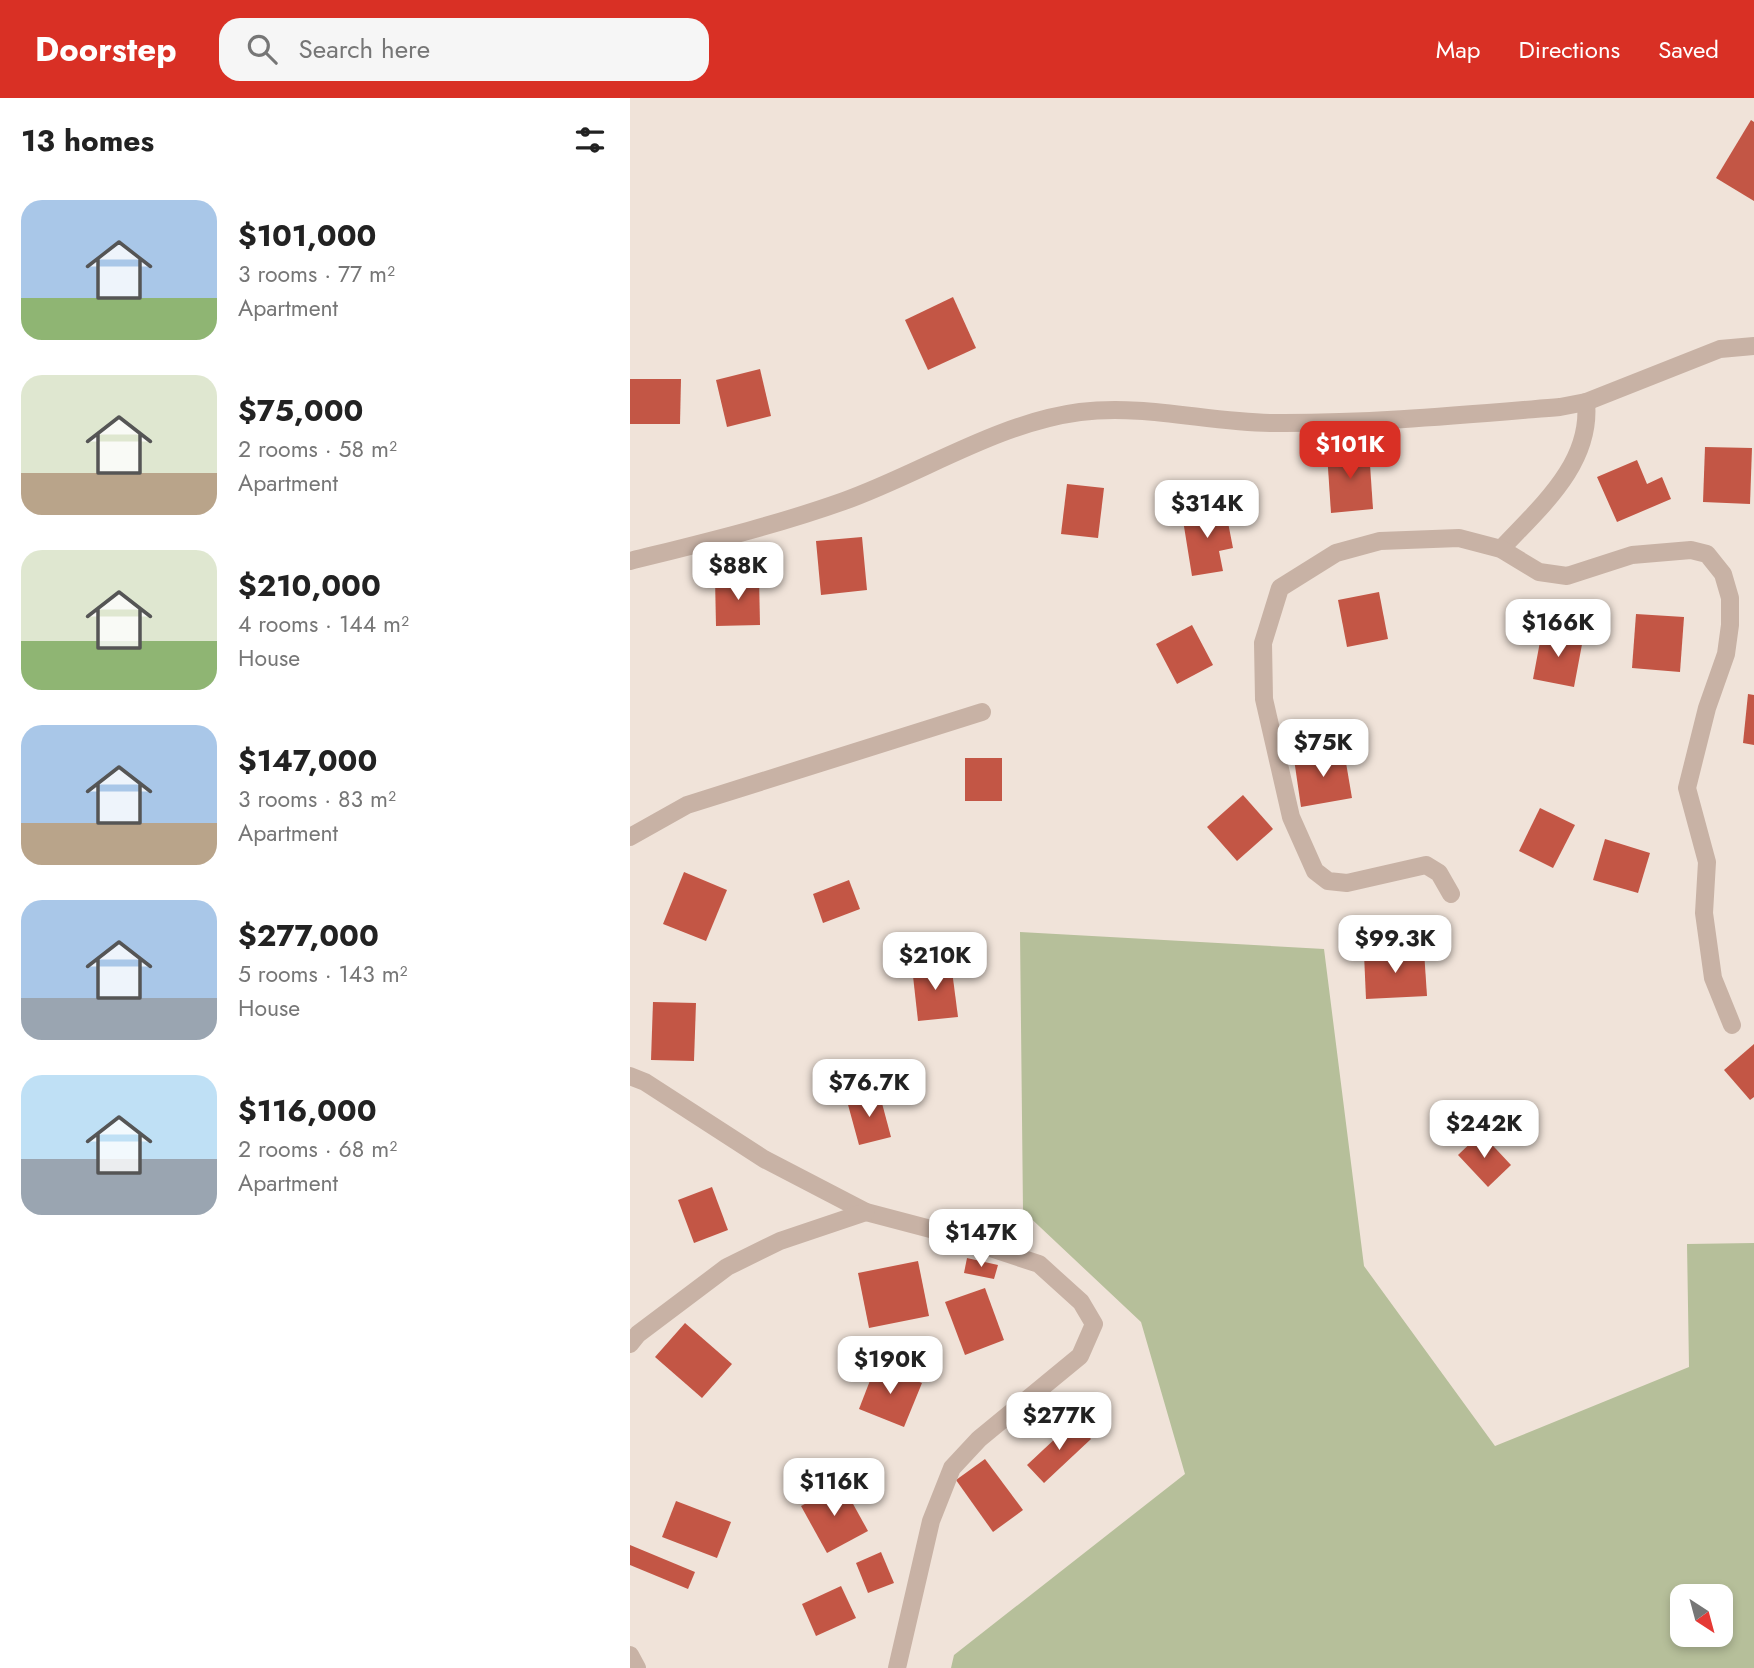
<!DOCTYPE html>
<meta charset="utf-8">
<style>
body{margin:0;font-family:Jost,sans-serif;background:#f6f6f6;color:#222;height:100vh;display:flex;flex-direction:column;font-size:26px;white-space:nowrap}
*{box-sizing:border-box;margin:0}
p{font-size:23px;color:#767676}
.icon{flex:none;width:38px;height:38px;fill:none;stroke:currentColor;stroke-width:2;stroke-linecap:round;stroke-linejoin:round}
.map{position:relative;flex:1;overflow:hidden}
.drawer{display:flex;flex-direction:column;background:#fff;width:630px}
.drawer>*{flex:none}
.needle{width:46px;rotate:144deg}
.controls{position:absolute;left:1040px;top:1486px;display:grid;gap:14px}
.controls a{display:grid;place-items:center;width:63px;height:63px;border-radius:14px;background:#fff;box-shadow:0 4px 10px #0003;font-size:35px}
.price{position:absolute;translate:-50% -60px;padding:0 16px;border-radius:14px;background:#fff;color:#222;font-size:23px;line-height:46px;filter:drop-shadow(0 2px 4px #0008)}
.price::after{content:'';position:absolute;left:50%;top:42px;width:21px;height:16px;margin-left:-10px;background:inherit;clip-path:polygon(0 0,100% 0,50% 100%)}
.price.selected{background:#d93025;color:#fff}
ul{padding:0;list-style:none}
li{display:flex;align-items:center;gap:21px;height:175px;padding:0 21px}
li span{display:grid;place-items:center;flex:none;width:196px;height:140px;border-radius:21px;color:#555}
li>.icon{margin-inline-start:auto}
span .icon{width:84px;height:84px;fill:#fffc;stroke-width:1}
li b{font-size:30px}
h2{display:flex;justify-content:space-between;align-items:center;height:84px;padding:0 21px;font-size:30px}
header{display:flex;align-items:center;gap:42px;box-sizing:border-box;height:98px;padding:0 35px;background:#d93025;color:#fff}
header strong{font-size:33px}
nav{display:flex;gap:38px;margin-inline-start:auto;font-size:24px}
.search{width:490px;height:63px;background:#f6f6f6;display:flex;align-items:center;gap:18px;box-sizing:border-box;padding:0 24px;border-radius:21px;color:#767676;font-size:26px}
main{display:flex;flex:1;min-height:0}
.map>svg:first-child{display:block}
.green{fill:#b6bf9a;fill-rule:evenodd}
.building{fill:#c35645}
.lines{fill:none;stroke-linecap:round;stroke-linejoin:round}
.street{stroke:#c8b2a5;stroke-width:18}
</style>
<header>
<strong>Doorstep</strong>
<div class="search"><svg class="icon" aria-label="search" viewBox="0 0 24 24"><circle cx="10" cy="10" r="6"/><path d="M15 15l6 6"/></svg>Search here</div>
<nav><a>Map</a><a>Directions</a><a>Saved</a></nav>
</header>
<main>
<section class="drawer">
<h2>13 homes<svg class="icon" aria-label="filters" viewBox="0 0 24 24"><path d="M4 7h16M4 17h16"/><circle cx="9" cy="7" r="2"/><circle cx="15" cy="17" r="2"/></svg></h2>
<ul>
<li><span style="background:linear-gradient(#a9c7e8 70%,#8fb573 0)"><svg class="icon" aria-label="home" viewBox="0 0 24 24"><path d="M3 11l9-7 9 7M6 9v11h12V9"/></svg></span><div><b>$101,000</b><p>3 rooms · 77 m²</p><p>Apartment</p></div></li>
<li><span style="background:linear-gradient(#dfe7d0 70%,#b9a48a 0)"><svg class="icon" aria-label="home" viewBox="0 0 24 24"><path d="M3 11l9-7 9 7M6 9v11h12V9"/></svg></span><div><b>$75,000</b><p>2 rooms · 58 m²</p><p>Apartment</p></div></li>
<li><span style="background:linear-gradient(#dfe7d0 65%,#8fb573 0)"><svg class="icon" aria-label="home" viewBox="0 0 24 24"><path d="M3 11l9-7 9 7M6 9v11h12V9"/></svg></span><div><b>$210,000</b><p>4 rooms · 144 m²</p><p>House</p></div></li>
<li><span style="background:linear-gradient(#a9c7e8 70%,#b9a48a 0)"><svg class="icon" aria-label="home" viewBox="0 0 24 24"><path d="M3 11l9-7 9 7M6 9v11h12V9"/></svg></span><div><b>$147,000</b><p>3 rooms · 83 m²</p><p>Apartment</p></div></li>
<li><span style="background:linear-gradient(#a9c7e8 70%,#9aa5b1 0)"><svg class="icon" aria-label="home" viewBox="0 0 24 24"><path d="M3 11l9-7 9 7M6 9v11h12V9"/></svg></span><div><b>$277,000</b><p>5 rooms · 143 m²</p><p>House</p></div></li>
<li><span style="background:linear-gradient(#bfe0f5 60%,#9aa5b1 0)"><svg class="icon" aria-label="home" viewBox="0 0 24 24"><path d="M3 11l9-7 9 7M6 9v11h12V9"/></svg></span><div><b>$116,000</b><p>2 rooms · 68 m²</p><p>Apartment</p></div></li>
</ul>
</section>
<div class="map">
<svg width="1124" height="1570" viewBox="0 0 1124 1570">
<rect width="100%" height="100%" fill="#f0e3d9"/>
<path class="green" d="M 390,834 L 694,851 L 734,1168 L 865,1348 L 1059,1269 L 1057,1146 L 1124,1145 L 1124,1570 L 321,1570 L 324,1557 L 555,1376 L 511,1224 L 393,1113 ZM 1052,1498 L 1090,1498 L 1090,1536 L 1052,1536 Z"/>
<g class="building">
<path d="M 1121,22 L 1124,24 L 1124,103 L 1086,80 Z"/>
<path d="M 323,199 L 346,250 L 298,272 L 275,222 Z"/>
<path d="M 130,271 L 141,318 L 97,329 L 86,282 Z"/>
<path d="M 0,281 L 51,281 L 50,326 L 0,326 Z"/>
<path d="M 1075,349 L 1122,350 L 1120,406 L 1073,404 Z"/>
<path d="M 739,352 L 743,411 L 701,415 L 697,355 Z"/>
<path d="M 1007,362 L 1017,386 L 1032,379 L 1041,401 L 987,424 L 967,379 Z"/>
<path d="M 437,386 L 474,390 L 468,440 L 431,436 Z"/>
<path d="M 595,409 L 603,450 L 589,453 L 593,473 L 562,478 L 552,416 Z"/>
<path d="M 232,439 L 237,492 L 191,497 L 186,443 Z"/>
<path d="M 129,479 L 130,527 L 86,528 L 85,480 Z"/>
<path d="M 749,494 L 758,541 L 717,549 L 708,502 Z"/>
<path d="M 1006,516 L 1054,519 L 1050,574 L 1002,570 Z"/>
<path d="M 562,527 L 583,567 L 547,586 L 526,546 Z"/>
<path d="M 912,533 L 953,541 L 944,589 L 903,581 Z"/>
<path d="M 1118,596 L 1124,597 L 1124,647 L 1113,645 Z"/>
<path d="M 714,653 L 722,700 L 671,709 L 664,661 Z"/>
<rect x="335" y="660" width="37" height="43"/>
<path d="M 613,697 L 643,731 L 607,763 L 577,729 Z"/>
<path d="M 910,710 L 945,727 L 923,770 L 889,753 Z"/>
<path d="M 975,741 L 1020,755 L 1008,795 L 963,782 Z"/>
<path d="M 54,774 L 97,792 L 76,843 L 33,826 Z"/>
<path d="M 219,782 L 230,811 L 193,825 L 183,796 Z"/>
<path d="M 794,853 L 797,898 L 736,901 L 734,856 Z"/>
<path d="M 321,865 L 328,919 L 288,923 L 282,869 Z"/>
<path d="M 23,904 L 66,905 L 64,963 L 21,962 Z"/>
<path d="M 1124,946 L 1124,999 L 1120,1002 L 1094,972 Z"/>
<path d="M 249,994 L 261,1039 L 229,1047 L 217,1003 Z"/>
<path d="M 851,1035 L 881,1067 L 858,1089 L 828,1057 Z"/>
<path d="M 82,1089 L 98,1132 L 64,1145 L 48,1102 Z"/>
<path d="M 337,1160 L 368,1167 L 364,1181 L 334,1175 Z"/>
<path d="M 288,1163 L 299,1218 L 239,1230 L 228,1175 Z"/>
<path d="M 355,1190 L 374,1242 L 335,1257 L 315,1204 Z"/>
<path d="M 55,1225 L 102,1266 L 72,1300 L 25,1259 Z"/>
<path d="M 246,1267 L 292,1285 L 274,1329 L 229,1311 Z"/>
<path d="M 444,1323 L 461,1341 L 414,1385 L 397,1367 Z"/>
<path d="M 355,1361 L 393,1412 L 363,1434 L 326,1382 Z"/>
<path d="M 212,1386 L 238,1433 L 197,1455 L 171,1408 Z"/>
<path d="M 46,1403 L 101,1424 L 87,1460 L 32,1439 Z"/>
<path d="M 0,1447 L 65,1474 L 58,1491 L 0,1467 Z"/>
<path d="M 251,1454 L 264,1485 L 238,1495 L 226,1465 Z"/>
<path d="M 211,1488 L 226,1520 L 186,1538 L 172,1506 Z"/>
</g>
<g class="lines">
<g class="street">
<path d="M 871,451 C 910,409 962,366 956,304"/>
<path d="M 0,463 C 72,445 144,428 214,403 C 292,375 367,325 450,314 C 514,306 577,324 640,325 C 737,326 833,317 930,309 L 956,304 L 1090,251 L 1124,248"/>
<path d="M 0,739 L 57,707 L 352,614"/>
<path d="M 821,796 L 809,775 L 796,767 L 717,785 L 698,783 L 685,773 L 661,719 L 634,601 L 633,545 L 650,490 L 706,455 L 750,443 L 829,440 L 871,451 L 909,474 L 937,478 L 1002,457 L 1061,452 L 1077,456 L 1093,476 L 1100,500 L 1100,527 L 1096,556 L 1077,610 L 1057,690 L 1077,764 L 1074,815 L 1083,880 L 1102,927"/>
<path d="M 0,978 L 15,984 L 134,1061 L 236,1114 L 312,1134 L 409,1166 L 451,1204 L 464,1226 L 450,1258 L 349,1341 L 322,1370 L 301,1423 L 267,1570"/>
<path d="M 0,1246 L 8,1236 L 97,1169 L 150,1143 L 236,1114"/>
<path d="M 0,1557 L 7,1570"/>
</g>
</g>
</svg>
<div class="controls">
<a><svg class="needle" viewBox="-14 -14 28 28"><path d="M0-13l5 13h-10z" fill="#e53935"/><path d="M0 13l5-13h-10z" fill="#767676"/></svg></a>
</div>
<b class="price selected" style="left:720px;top:383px">$101K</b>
<b class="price" style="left:577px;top:442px">$314K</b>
<b class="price" style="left:108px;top:504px">$88K</b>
<b class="price" style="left:928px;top:561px">$166K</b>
<b class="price" style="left:693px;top:681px">$75K</b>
<b class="price" style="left:765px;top:877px">$99.3K</b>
<b class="price" style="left:305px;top:894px">$210K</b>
<b class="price" style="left:239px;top:1021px">$76.7K</b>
<b class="price" style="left:854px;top:1062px">$242K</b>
<b class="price" style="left:351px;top:1171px">$147K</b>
<b class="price" style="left:260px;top:1298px">$190K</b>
<b class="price" style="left:429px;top:1354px">$277K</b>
<b class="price" style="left:204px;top:1420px">$116K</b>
</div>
</main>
